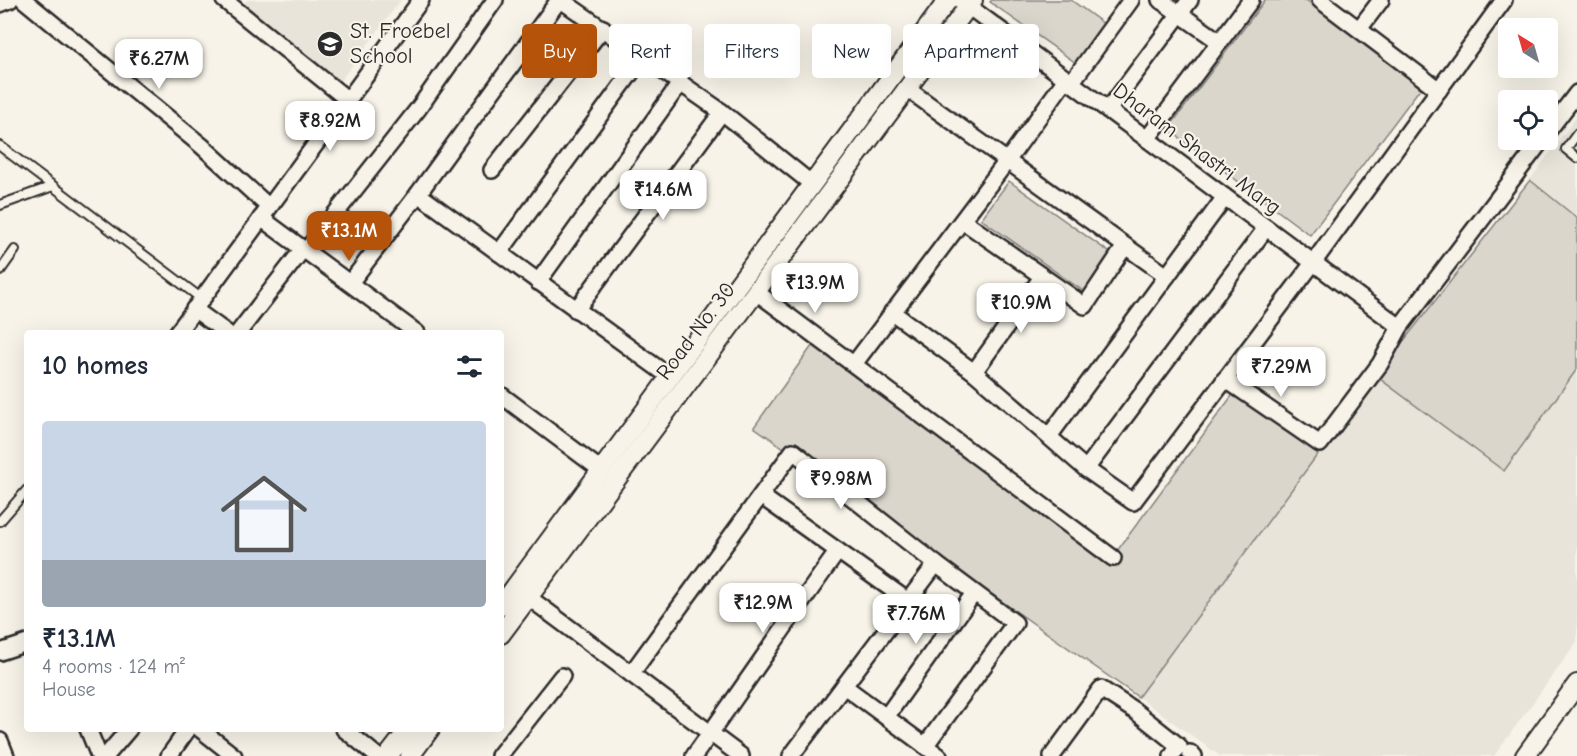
<!DOCTYPE html>
<meta charset="utf-8">
<style>
body{margin:0;font-family:"Comic Neue",sans-serif;background:#f2f2f3;color:#1f2937;height:100vh;display:flex;flex-direction:column;font-size:22px;white-space:nowrap}
*{box-sizing:border-box;margin:0}
p{font-size:20px;color:#747a83}
.icon{flex:none;width:33px;height:33px;fill:none;stroke:currentColor;stroke-width:2;stroke-linecap:round;stroke-linejoin:round}
.map{position:relative;flex:1;overflow:hidden}
.details{position:absolute;left:24px;top:330px;width:480px;height:402px;display:flex;flex-direction:column;background:#fff;border-radius:6px;box-shadow:0 6px 24px #0002}
.details>*{flex:none}
.banner{position:absolute;left:522px;top:24px;width:570px;height:54px;display:flex;gap:12px}
.needle{width:39px;rotate:323deg}
.buttons{position:absolute;left:1498px;top:18px;display:grid;gap:12px}
.buttons a{display:grid;place-items:center;width:60px;height:60px;border-radius:6px;background:#fff;box-shadow:0 6px 24px #0002;font-size:30px}
.price{position:absolute;translate:-50% -51px;padding:0 14px;border-radius:12px;background:#fff;color:#222;font-size:20px;line-height:39px;filter:drop-shadow(0 2px 3px #0008)}
.price::after{content:'';position:absolute;left:50%;top:36px;width:18px;height:14px;margin-left:-9px;background:inherit;clip-path:polygon(0 0,100% 0,50% 100%)}
.price.on{background:#b45309;color:#fff}
ul{padding:0;list-style:none}
li{display:grid;align-content:center;gap:12px;height:318px;padding:0 18px}
li+li{border-top:2px solid #e0e1e3}
li span{display:grid;place-items:center;height:186px;border-radius:6px;color:#555}
li>.icon{margin-inline-start:auto}
span .icon{width:108px;height:108px;fill:#fffc;stroke-width:1}
li b{font-size:26px}
h2{display:flex;justify-content:space-between;align-items:center;height:72px;padding:0 18px;font-size:26px}
.pill{padding:0 21px;border-radius:6px;background:#fff;box-shadow:0 6px 24px #0002;font-size:21px;line-height:54px}
.pill.on{background:#b45309;color:#fff}
.map>svg:first-child{display:block}
.built{fill:#e8e4da}
.green{fill:#dad6cc;stroke:#82807c;stroke-width:1.5}
.lines{fill:none;stroke-linecap:round;stroke-linejoin:round}
.service-casing{stroke:#2b2b2b;stroke-width:12}
.minor-casing{stroke:#2b2b2b;stroke-width:20}
.tertiary-casing{stroke:#2b2b2b;stroke-width:22}
.service{stroke:#f7f3e8;stroke-width:8}
.minor{stroke:#f7f3e8;stroke-width:15}
.tertiary{stroke:#f7f3e8;stroke-width:18}
.labels{text-anchor:middle;dominant-baseline:central;stroke-width:4.5;stroke-linejoin:round;paint-order:stroke}
.poi-label{font-size:22px;fill:#2b2b2b;stroke:#f7f3e8;text-anchor:start}
.street-label{font-size:22px;fill:#2b2b2b;stroke:#f7f3e8}
</style>
<div class="map">
<svg width="1577" height="756" viewBox="0 0 1577 756">
<rect width="100%" height="100%" fill="#f7f3e8"/>
<filter id="ink" filterUnits="userSpaceOnUse"><feTurbulence type="fractalNoise" baseFrequency=".0167" numOctaves="2"/><feDisplacementMap in="SourceGraphic" scale="12" xChannelSelector="R" yChannelSelector="G"/><feConvolveMatrix kernelMatrix="1 2 1 2 8 2 1 2 1" color-interpolation-filters="sRGB"/></filter>
<g filter="url(#ink)">
<g class="built">
<path d="M 247,0 L 401,0 L 341,80 L 242,8 Z"/>
<path d="M 1577,116 L 1577,218 L 1530,180 Z"/>
<path d="M 1577,369 L 1577,642 L 1494,756 L 1220,756 L 1138,697 L 1376,376 L 1504,470 Z"/>
</g>
<g class="green">
<path d="M 992,0 L 1071,0 L 1104,24 L 1076,63 L 990,2 Z"/>
<path d="M 1265,0 L 1306,0 L 1422,86 L 1310,235 L 1168,129 Z"/>
<path d="M 1530,180 L 1577,218 L 1577,369 L 1504,471 L 1376,376 Z"/>
<path d="M 1009,181 L 1113,255 L 1086,293 L 981,219 Z"/>
<path d="M 817,339 L 1117,551 L 1234,393 L 1321,450 L 1138,697 L 754,427 Z"/>
</g>
<g class="lines">
<defs>
<g id="service">
<path d="M 1577,134 L 1566,149 L 1577,158"/>
<path d="M 0,146 L 202,299"/>
<path d="M 0,205 L 53,186"/>
<path d="M 0,271 L 15,250"/>
<path d="M 0,521 L 27,490"/>
</g>
<g id="minor">
<path d="M 24,0 L 202,146 L 269,207"/>
<path d="M 561,0 L 722,112 L 812,184"/>
<path d="M 960,0 L 1400,327"/>
<path d="M 1160,0 L 1220,42"/>
<path d="M 1320,0 L 1439,90"/>
<path d="M 0,4 L 10,0"/>
<path d="M 1359,29 L 1381,0"/>
<path d="M 1071,83 L 1131,0"/>
<path d="M 906,88 L 1167,276"/>
<path d="M 348,100 L 421,0"/>
<path d="M 1108,110 L 1190,0"/>
<path d="M 1548,131 L 1577,93"/>
<path d="M 1147,139 L 1251,0"/>
<path d="M 492,170 L 603,28"/>
<path d="M 418,194 L 559,0"/>
<path d="M 261,218 L 417,333"/>
<path d="M 963,221 L 1085,306 L 1125,246"/>
<path d="M 306,251 L 418,109 L 495,0"/>
<path d="M 499,253 L 644,55"/>
<path d="M 538,282 L 681,82"/>
<path d="M 350,283 L 418,194 L 670,377"/>
<path d="M 755,291 L 1113,558"/>
<path d="M 194,309 L 227,333"/>
<path d="M 576,310 L 722,112"/>
<path d="M 892,312 L 974,372 L 1086,469 L 1133,502 L 1313,263 L 1504,0"/>
<path d="M 177,333 L 348,100 L 224,0"/>
<path d="M 238,333 L 303,249"/>
<path d="M 854,364 L 1007,161 L 1066,79"/>
<path d="M 974,372 L 1042,277"/>
<path d="M 1225,379 L 1320,444 L 1380,364 L 1400,327 L 1542,140"/>
<path d="M 501,395 L 601,470"/>
<path d="M 1050,435 L 1225,197"/>
<path d="M 1086,469 L 1266,228"/>
<path d="M 761,496 L 908,601"/>
<path d="M 520,591 L 741,756"/>
<path d="M 0,652 L 27,643"/>
<path d="M 631,674 L 793,451 L 936,564 L 791,756"/>
<path d="M 844,686 L 939,756"/>
<path d="M 886,717 L 974,593"/>
<path d="M 88,729 L 99,756"/>
<path d="M 200,729 L 234,756"/>
<path d="M 344,729 L 377,756"/>
<path d="M 0,741 L 6,756"/>
<path d="M 925,746 L 1015,623 L 936,564"/>
<path d="M 1190,753 L 1194,756"/>
<path d="M 106,756 L 129,729"/>
<path d="M 169,756 L 188,729"/>
<path d="M 499,756 L 562,676"/>
<path d="M 694,756 C 743,688 789,619 838,551"/>
<path d="M 1052,756 L 1101,689 L 1135,711 L 1179,746 L 1172,756"/>
</g>
<g id="tertiary">
<path d="M 501,606 L 948,0"/>
<path d="M 501,634 L 973,0"/>
<path d="M 388,756 L 409,729"/>
<path d="M 410,756 L 430,729"/>
<path d="M 1525,756 L 1577,684"/>
</g>
</defs>
<use href="#service" class="service-casing"/>
<use href="#minor" class="minor-casing"/>
<use href="#tertiary" class="tertiary-casing"/>
<use href="#service" class="service"/>
<use href="#minor" class="minor"/>
<use href="#tertiary" class="tertiary"/>
</g>
</g>
<defs>
<symbol id="school-disc" viewBox="-11 -11 22 22"><circle r="9.5" fill="#2b2b2b" stroke="#f7f3e8"/><path d="M0-5L7-2L0 1L-7-2ZM-4 1L0 2.5L4 1V4Q0 6-4 4Z" fill="#fff"/></symbol>
</defs>
<g fill-rule="evenodd">
<use href="#school-disc" x="315" y="29" width="30" height="30"/>
</g>
<g class="labels">
<g class="poi-label">
<text x="350" y="31">St. Froebel<tspan x="350" dy="25">School</tspan></text>
</g>
<g class="street-label">
<text transform="translate(1197 149) rotate(37)">Dharam Shastri Marg</text>
<text transform="translate(696 331) rotate(-53)">Road No. 30</text>
</g>
</g>
</svg>
<div class="buttons">
<a><svg class="needle" viewBox="-14 -14 28 28"><path d="M0-13l5 13h-10z" fill="#e53935"/><path d="M0 13l5-13h-10z" fill="#747a83"/></svg></a>
<a><svg class="icon" aria-label="locate" viewBox="0 0 24 24"><circle cx="12" cy="12" r="6"/><path d="M12 2v4M12 18v4M2 12h4M18 12h4"/></svg></a>
</div>
<b class="price" style="left:159px;top:90px">₹6.27M</b>
<b class="price" style="left:330px;top:152px">₹8.92M</b>
<b class="price" style="left:663px;top:221px">₹14.6M</b>
<b class="price on" style="left:349px;top:262px">₹13.1M</b>
<b class="price" style="left:815px;top:314px">₹13.9M</b>
<b class="price" style="left:1021px;top:334px">₹10.9M</b>
<b class="price" style="left:1281px;top:398px">₹7.29M</b>
<b class="price" style="left:841px;top:510px">₹9.98M</b>
<b class="price" style="left:763px;top:634px">₹12.9M</b>
<b class="price" style="left:916px;top:645px">₹7.76M</b>
<div class="banner">
<a class="pill on">Buy</a>
<a class="pill">Rent</a>
<a class="pill">Filters</a>
<a class="pill">New</a>
<a class="pill">Apartment</a>
</div>
<section class="details">
<h2>10 homes<svg class="icon" aria-label="filters" viewBox="0 0 24 24"><path d="M4 7h16M4 17h16"/><circle cx="9" cy="7" r="2"/><circle cx="15" cy="17" r="2"/></svg></h2>
<ul>
<li><span style="background:linear-gradient(#c9d6e8 75%,#9aa5b1 0)"><svg class="icon" aria-label="home" viewBox="0 0 24 24"><path d="M3 11l9-7 9 7M6 9v11h12V9"/></svg></span><div><b>₹13.1M</b><p>4 rooms · 124 m²</p><p>House</p></div></li>
</ul>
</section>
</div>
